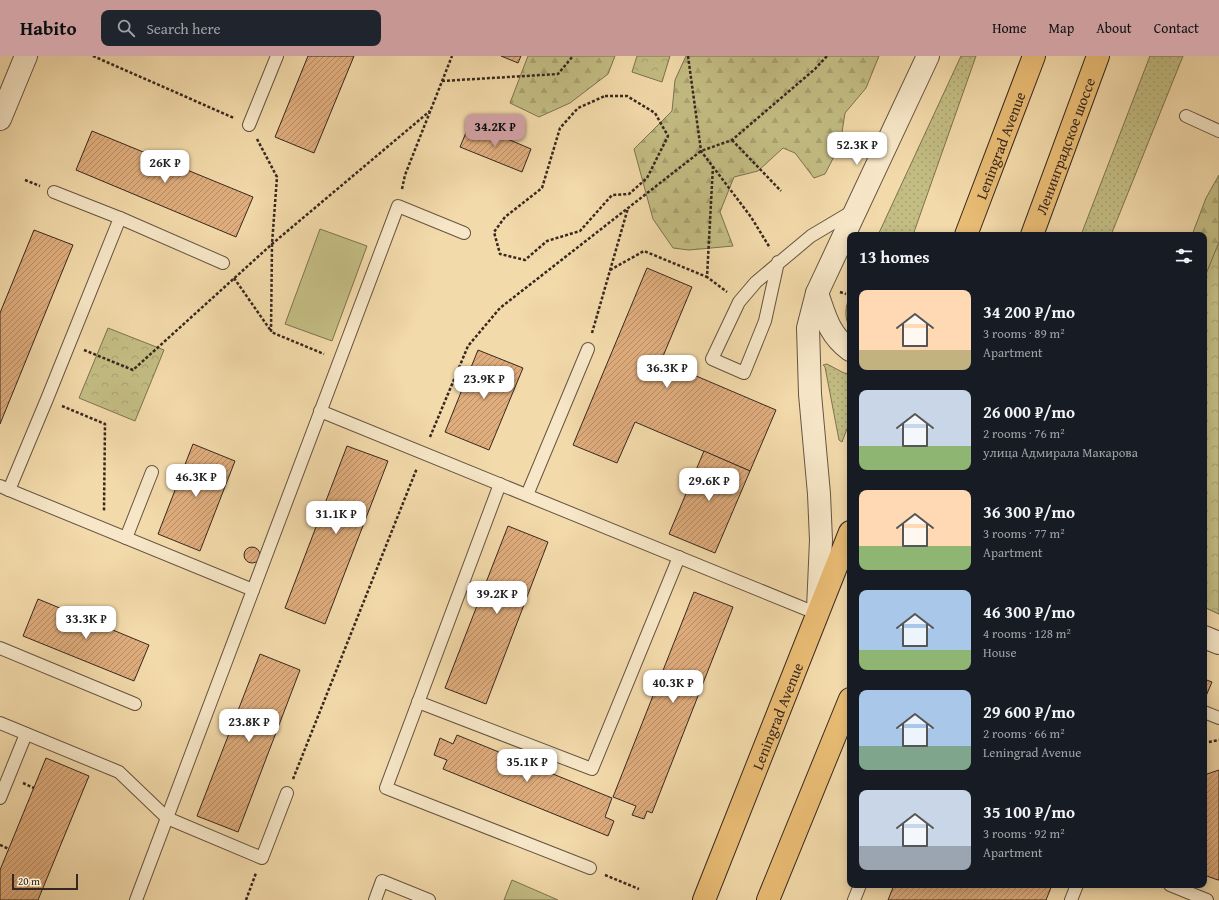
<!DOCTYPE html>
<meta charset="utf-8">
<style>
body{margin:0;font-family:"Gentium Book Plus",serif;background:#20242c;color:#f1f3f6;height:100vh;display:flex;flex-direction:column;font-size:15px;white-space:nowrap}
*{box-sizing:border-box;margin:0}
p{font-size:13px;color:#9ea1a6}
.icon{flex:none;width:22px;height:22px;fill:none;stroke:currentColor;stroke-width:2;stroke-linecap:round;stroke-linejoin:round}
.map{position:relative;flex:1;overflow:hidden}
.panel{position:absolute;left:847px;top:176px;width:360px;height:656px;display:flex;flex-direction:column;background:#171b24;border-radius:8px;box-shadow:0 2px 10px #0003}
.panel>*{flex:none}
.scale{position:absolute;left:12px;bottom:10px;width:66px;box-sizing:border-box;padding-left:4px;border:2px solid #362820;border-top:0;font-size:11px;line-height:14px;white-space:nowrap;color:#362820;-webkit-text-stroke:3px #f7e7c8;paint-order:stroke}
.price{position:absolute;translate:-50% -34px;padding:0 9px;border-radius:8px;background:#fff;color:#222;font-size:13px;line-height:26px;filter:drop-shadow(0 1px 2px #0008)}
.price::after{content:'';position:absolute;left:50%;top:24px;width:12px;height:9px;margin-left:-6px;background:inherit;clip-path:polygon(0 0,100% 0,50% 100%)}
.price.current{background:#c59692;color:#111}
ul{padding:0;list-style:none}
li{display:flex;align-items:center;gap:12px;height:100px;padding:0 12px}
li span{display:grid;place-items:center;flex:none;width:112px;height:80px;border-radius:8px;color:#555}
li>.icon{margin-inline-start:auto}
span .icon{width:48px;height:48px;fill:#fffc;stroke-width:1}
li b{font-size:17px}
h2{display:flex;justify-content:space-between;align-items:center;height:48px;padding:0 12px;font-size:17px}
header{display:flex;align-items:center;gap:24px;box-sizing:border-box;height:56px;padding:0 20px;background:#c59692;color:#111}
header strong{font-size:19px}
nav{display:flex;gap:22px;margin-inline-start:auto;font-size:14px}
.search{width:280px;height:36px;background:#20242c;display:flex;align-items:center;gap:10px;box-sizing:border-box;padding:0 14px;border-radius:8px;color:#9ea1a6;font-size:15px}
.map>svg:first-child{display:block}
.grass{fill:url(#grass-dots);stroke:#7c7252}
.forest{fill:url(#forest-firs);stroke:#7c7252}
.park{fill:url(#park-crowns);stroke:#7c7252}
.garden{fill:#c3bd83;stroke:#7c7252}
.building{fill:url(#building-hatch);stroke:#362820}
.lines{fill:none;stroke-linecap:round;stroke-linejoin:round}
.service-casing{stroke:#655442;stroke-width:14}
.minor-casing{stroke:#655442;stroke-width:24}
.tertiary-casing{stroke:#655442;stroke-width:24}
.primary-casing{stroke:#362820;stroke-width:24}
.path{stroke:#362820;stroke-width:2.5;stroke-dasharray:3 2;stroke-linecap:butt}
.service{stroke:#f7e7c8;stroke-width:12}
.minor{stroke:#f7e7c8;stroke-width:22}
.tertiary{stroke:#f7e7c8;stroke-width:22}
.primary{stroke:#eabd75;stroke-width:22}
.labels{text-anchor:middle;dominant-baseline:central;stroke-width:3;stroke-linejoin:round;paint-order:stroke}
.street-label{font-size:15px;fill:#362820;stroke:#f7e7c8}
</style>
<header>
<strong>Habito</strong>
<div class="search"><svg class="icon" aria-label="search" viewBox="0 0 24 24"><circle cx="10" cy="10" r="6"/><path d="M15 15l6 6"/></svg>Search here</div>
<nav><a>Home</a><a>Map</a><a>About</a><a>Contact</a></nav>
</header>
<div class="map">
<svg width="1219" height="844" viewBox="0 0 1219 844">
<defs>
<pattern id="grass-dots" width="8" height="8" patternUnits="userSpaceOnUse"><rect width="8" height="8" fill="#c3bd83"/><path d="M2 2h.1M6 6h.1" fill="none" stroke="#a8a271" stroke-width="1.8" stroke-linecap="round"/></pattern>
<pattern id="forest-firs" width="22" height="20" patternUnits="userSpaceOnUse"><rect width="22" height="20" fill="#c3bd83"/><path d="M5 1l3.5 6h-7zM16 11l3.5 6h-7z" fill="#a8a271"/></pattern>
<pattern id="park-crowns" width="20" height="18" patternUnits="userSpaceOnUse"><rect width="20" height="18" fill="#c3bd83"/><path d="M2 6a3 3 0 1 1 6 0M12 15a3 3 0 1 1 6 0" fill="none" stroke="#a8a271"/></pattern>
<pattern id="building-hatch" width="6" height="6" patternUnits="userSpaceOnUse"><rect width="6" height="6" fill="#e0ad7d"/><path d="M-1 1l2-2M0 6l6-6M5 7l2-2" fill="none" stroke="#b68d66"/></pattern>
</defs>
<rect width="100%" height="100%" fill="#f3daaa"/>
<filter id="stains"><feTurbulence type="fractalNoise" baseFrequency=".005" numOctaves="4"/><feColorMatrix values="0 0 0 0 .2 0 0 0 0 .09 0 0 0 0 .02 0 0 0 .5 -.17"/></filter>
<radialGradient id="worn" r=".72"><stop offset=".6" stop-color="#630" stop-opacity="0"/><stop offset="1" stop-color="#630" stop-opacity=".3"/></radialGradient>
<g class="grass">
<path d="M 961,0 L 976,0 L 913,179 L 878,179 Z"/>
<path d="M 1150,0 L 1183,0 L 1111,179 L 1081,179 Z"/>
<path d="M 850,240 L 850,273 C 844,261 845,251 850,240 Z"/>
<path d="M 827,308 L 844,317 L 850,318 L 850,365 L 842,386 L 839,384 L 825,311 L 823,309 Z"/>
</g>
<g class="forest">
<path d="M 528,0 L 615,0 L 608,18 L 570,47 L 539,61 L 510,47 Z"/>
<path d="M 686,0 L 879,0 L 866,32 L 845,57 L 840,89 L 825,118 L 814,122 L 795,97 L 783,92 L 758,115 L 734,121 L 720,156 L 733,190 L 689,194 L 673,192 L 653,163 L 634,93 L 672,55 L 675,24 Z"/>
<path d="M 1219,119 L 1219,558 L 1204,551 L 1204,179 L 1192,179 L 1206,142 Z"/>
</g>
<g class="park">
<path d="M 637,0 L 670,0 L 662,26 L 632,16 Z"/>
<path d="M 1219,186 L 1219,558 L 1204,551 L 1204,223 Z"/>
<path d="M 108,272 L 164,294 L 135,365 L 79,342 Z"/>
</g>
<g class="garden">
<path d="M 320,173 L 367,190 L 332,285 L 285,268 Z"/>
<path d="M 512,824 L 558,844 L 504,844 Z"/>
</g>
<g class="building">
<path d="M 308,0 L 354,0 L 314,97 L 275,81 Z"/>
<path d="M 501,0 L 521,0 L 518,7 Z"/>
<path d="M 470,67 L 531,93 L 522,116 L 460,91 Z"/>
<path d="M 92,75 L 253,141 L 236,181 L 76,114 Z"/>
<path d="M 34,174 L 73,189 L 0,368 L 0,257 Z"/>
<path d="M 647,212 L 692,231 L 661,305 L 776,354 L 750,415 L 635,366 L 617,407 L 573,389 Z"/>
<path d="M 478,294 L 523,312 L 489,394 L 445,376 Z"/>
<path d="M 193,388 L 235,405 L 200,495 L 158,478 Z"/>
<path d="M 347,390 L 388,405 L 325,568 L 285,552 Z"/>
<path d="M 704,395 L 750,415 L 715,497 L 669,478 Z"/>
<path d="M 508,470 L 548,486 L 486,648 L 445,632 Z"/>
<circle cx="252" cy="499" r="8"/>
<path d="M 694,536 L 733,551 L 652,757 L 647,755 L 644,763 L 632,759 L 636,750 L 613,741 Z"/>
<path d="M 38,543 L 149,589 L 134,625 L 23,580 Z"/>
<path d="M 260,598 L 300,614 L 238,776 L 197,760 Z"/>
<path d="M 1204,623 L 1212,626 L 1206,640 L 1204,639 Z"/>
<path d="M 457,679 L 612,742 L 605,761 L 614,765 L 608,780 L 443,713 L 447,704 L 434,699 L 440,682 L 453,688 Z"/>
<path d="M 46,702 L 89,720 L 38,844 L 0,844 L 0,814 Z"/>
<path d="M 1219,714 L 1219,824 L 1218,824 L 1204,819 L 1204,719 Z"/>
<path d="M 894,829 L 1052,829 L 1046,844 L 888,844 Z"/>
</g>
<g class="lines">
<defs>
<g id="service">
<path d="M 1186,60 L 1219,75"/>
<path d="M 249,69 L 277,0"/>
<path d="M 120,162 L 223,207"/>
<path d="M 778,206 L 765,265 L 744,317 L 712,303 L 739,246 L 756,226 L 811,180 L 853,155"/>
<path d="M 320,355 L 818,558"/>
<path d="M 500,428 L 386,732 L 590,812"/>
<path d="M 0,430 L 9,434 L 47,343 L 120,162 L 54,136"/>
<path d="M 9,434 L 253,534"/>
<path d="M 527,439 L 588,293"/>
<path d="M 126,482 L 152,416"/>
<path d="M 0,592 L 135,648"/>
<path d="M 418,646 L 592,713 L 679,501"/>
<path d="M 1204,656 L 1219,662"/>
<path d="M 0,667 L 119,716 L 167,762 L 262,802 L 287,737"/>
<path d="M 0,742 L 26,678"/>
<path d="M 1170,829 L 1207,844"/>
<path d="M 136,844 L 398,150 L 464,177"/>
<path d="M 375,844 L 382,825 L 429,844"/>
<path d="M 854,844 L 860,829"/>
<path d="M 1071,844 L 1077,829"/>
</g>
<path id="minor" d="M 1204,581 L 1219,587"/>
<g id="tertiary">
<path d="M 0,63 L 26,0"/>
<path d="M 817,237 C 825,260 829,279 850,294"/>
<path d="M 818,553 L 821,484 L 819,438 L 810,338 L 808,272 L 817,237 L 928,0"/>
</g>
<g id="primary">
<path id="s1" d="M 966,179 L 1034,0"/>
<path id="s2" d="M 1032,179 L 1098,0"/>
<path id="s3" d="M 704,844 L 850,476"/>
<path d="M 768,844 L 850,643"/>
</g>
</defs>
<use href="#service" class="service-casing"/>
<use href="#minor" class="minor-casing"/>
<use href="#tertiary" class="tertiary-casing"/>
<use href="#primary" class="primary-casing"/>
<g class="path">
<path d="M 93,0 L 234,62"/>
<path d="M 688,0 L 701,95 L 751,161 L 770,192"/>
<path d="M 442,25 L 558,18 L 573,0"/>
<path d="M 605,40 L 627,40 L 655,57 L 668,80 L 647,122 L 629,138 L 612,139 L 580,175 L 547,185 L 525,204 L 500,198 L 494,176 L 505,161 L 542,132 L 560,72 L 578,52 Z"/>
<path d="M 257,83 L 277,121 L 272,188 L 271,276 L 324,298"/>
<path d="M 732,84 L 781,135"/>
<path d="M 713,110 L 707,221 L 727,236"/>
<path d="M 25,124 L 40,130"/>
<path d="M 402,133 L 405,119 L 452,0"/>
<path d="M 610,214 L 644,195 L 707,221"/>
<path d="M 234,222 L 271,275"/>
<path d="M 840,236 L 846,238"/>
<path d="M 592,277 L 628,152"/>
<path d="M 84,294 L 133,314 L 272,188 L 430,55"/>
<path d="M 62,350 L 105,368 L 104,455"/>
<path d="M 430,381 L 468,290 L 500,252 L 701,95 L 732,84 L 815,13 L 827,0"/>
<path d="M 1204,687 L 1219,684"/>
<path d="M 293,723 L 417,412"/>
<path d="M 23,727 L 34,732"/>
<path d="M 0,789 L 9,793"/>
<path d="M 605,819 L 639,833"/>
<path d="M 246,844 L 256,817"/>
</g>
<use href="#service" class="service"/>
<use href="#minor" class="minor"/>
<use href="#tertiary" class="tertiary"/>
<use href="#primary" class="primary"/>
</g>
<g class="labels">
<g class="street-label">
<text stroke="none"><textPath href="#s1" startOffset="96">Leningrad Avenue</textPath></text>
<text stroke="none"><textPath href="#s2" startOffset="95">Ленинградское шоссе</textPath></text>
<text stroke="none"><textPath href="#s3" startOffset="198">Leningrad Avenue</textPath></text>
</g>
</g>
<rect width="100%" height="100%" filter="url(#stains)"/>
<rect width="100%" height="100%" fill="url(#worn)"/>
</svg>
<div class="scale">20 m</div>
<b class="price current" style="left:495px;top:92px">34.2K ₽</b>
<b class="price" style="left:857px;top:110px">52.3K ₽</b>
<b class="price" style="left:165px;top:128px">26K ₽</b>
<b class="price" style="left:667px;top:333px">36.3K ₽</b>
<b class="price" style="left:484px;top:344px">23.9K ₽</b>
<b class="price" style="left:196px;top:442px">46.3K ₽</b>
<b class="price" style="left:709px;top:446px">29.6K ₽</b>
<b class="price" style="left:336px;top:479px">31.1K ₽</b>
<b class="price" style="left:497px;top:559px">39.2K ₽</b>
<b class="price" style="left:86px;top:584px">33.3K ₽</b>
<b class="price" style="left:673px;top:648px">40.3K ₽</b>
<b class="price" style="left:249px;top:687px">23.8K ₽</b>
<b class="price" style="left:527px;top:727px">35.1K ₽</b>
<section class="panel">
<h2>13 homes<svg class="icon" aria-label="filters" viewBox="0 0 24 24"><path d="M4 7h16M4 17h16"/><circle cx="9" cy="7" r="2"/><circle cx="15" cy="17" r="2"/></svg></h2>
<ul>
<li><span style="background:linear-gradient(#ffd9b3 75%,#c2b280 0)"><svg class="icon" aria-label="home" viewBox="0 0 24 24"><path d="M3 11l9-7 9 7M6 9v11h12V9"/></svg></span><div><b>34 200 ₽/mo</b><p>3 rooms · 89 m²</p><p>Apartment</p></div></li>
<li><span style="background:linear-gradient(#c9d6e8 70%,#8fb573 0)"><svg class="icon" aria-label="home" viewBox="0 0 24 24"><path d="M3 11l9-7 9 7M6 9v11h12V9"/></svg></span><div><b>26 000 ₽/mo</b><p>2 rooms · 76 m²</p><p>улица Адмирала Макарова</p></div></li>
<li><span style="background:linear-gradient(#ffd9b3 70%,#8fb573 0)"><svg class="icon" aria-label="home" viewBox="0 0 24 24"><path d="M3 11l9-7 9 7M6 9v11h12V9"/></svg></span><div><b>36 300 ₽/mo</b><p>3 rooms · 77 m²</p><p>Apartment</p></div></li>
<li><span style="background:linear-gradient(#a9c7e8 75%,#8fb573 0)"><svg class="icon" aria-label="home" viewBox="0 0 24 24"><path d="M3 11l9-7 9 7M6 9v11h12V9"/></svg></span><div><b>46 300 ₽/mo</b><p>4 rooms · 128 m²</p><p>House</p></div></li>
<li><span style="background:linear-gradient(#a9c7e8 70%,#7fa58c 0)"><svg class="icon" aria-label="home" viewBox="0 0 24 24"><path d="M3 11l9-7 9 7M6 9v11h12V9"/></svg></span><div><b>29 600 ₽/mo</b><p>2 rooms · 66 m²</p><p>Leningrad Avenue</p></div></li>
<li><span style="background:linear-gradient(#c9d6e8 70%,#9aa5b1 0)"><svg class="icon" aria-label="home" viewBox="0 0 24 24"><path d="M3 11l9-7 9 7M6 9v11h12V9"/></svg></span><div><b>35 100 ₽/mo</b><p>3 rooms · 92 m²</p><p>Apartment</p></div></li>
</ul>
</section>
</div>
